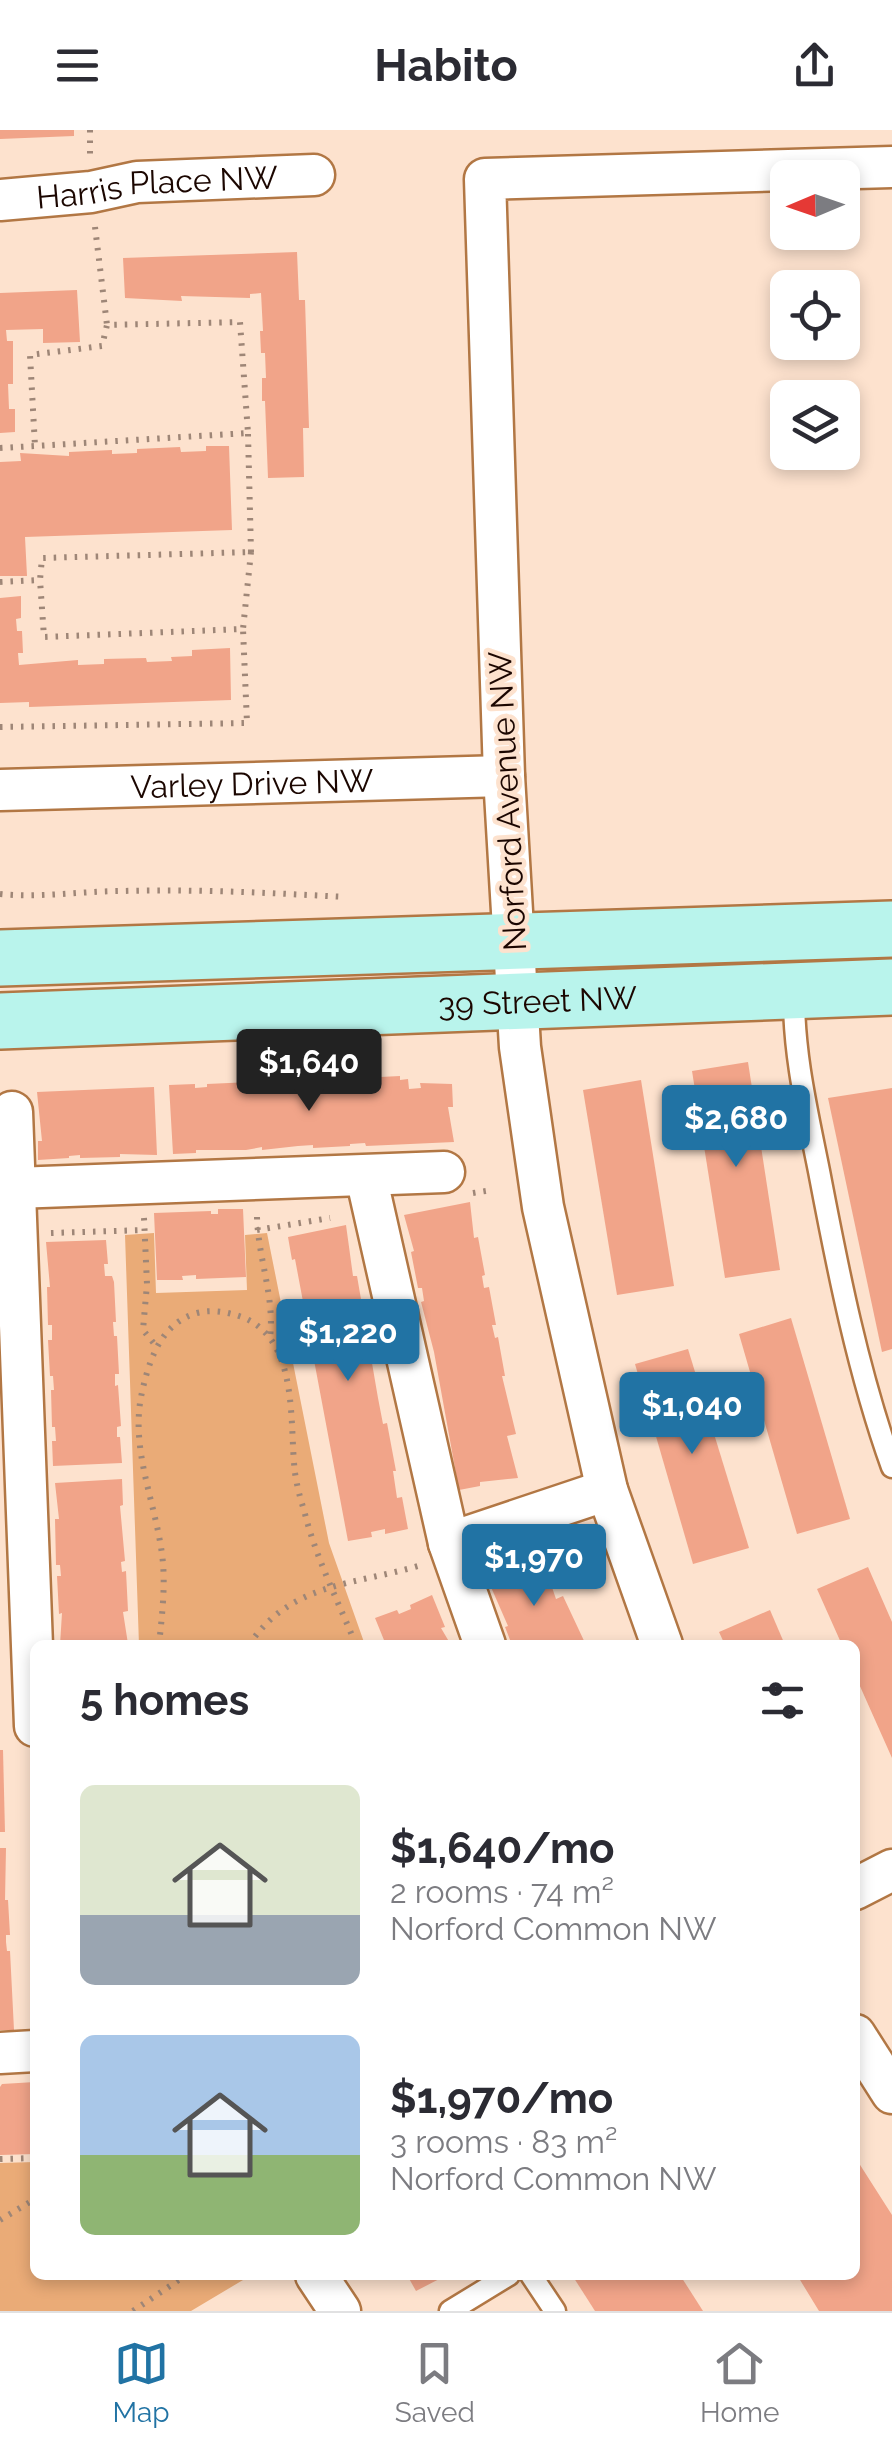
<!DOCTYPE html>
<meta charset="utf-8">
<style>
body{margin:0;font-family:Raleway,sans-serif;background:#f2f2f3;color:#2b2b33;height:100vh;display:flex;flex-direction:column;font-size:38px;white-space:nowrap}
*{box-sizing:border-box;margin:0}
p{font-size:32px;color:#7c7c81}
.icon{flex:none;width:55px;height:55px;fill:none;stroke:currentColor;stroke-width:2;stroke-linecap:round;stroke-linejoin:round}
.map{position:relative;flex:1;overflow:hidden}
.drawer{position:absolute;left:30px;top:1510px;width:830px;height:640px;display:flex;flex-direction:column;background:#fff;border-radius:15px;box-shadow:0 5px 15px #0003}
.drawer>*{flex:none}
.needle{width:65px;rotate:268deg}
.fabs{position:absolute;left:770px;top:30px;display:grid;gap:20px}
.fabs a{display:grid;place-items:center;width:90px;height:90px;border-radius:15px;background:#fff;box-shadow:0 5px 15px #0003;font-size:50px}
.price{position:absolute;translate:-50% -85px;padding:0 22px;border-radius:10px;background:#2173a4;color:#fff;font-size:32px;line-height:65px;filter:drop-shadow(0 2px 5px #0008)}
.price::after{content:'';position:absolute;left:50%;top:60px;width:30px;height:22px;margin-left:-15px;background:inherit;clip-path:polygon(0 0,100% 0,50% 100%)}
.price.current{background:#222;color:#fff}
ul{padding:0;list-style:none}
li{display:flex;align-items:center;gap:30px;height:250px;padding:0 50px}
li span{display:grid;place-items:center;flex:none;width:280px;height:200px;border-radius:15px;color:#555}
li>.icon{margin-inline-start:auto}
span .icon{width:120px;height:120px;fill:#fffc;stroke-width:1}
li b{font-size:42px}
h2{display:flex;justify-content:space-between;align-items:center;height:120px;padding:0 50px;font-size:42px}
header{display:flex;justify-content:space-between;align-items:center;height:130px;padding:0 50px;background:#fff;font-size:45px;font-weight:700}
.tab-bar{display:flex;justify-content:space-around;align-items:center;height:140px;border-top:2px solid #e1e1e2;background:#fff;font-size:28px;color:#7c7c81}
.tab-bar a{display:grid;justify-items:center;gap:5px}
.tab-bar .current{color:#2173a4}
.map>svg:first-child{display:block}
.green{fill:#eaab77}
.building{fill:#f1a489}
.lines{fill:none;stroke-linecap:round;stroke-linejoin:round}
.lane-casing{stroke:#b27744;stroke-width:25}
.street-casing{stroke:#b27744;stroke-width:45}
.secondary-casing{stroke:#b27744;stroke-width:60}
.path{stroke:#9e8677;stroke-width:6;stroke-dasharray:2.5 8;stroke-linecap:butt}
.lane{stroke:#fff;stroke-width:20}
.street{stroke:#fff;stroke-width:40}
.secondary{stroke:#b9f4ec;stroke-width:55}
.labels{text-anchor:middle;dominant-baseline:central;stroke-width:9;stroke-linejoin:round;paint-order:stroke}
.street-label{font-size:32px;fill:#1b0600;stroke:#fde2ce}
</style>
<header><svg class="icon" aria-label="menu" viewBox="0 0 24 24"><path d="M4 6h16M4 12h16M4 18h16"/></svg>Habito<svg class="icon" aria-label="share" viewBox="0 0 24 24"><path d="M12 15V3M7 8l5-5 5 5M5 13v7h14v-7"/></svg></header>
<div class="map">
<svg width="892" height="2181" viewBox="0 0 892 2181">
<rect width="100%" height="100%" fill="#fde2ce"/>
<g class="green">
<path d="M 154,1103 L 156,1163 L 247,1160 L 245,1105 L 267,1103 L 329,1413 L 365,1515 L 139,1515 L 125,1105 Z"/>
<path d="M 35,2032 L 35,2145 L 241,2145 L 243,2150 L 191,2181 L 0,2181 L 0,2033 Z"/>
</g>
<g class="building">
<path d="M 0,0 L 74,0 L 74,6 L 0,9 Z"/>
<path d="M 297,122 L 299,170 L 305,170 L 309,298 L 303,298 L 304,347 L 268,348 L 265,271 L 262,271 L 262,248 L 266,248 L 265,223 L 261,223 L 260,201 L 263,201 L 261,163 L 250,164 L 250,168 L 181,166 L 182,171 L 125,168 L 123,128 Z"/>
<path d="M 77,160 L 80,212 L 43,213 L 43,199 L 6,200 L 7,211 L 13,211 L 13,254 L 8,254 L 9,279 L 15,279 L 15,302 L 0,303 L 0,163 Z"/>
<path d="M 206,316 L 229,316 L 232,400 L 25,407 L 27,446 L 0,446 L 0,332 L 21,331 L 20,323 L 69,326 L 69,322 L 112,320 L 112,324 L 137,323 L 137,319 L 180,317 L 181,322 L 206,321 Z"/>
<path d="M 21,466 L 21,488 L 16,489 L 17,501 L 22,501 L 23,523 L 18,523 L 19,535 L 78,530 L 78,535 L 104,534 L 104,529 L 146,528 L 147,532 L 172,531 L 171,527 L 192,526 L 192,520 L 230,518 L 231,570 L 29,577 L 29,572 L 0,573 L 0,468 Z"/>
<path d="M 748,932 L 780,1140 L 725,1148 L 692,941 Z"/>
<path d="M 400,946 L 400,950 L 408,949 L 409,959 L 421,958 L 420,953 L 452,954 L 453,977 L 448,977 L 454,1012 L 366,1016 L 365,1013 L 350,1014 L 350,1016 L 313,1018 L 313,1015 L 298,1016 L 262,1020 L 262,1017 L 246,1020 L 196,1020 L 196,1023 L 173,1024 L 169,955 L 195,954 L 195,958 L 207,957 L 207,954 L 299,950 L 299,953 L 311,953 L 311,950 L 349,948 L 349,952 L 361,952 L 361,948 Z"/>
<path d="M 641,950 L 674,1156 L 617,1165 L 583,960 Z"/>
<path d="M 154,957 L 157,1025 L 120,1024 L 120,1027 L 80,1028 L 80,1025 L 69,1026 L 69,1028 L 38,1030 L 38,1011 L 42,1011 L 37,962 Z"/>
<path d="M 892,958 L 892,1219 L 882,1222 L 828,968 Z"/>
<path d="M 470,1072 L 474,1108 L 478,1107 L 485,1145 L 482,1146 L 484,1158 L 489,1157 L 496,1195 L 492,1195 L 495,1208 L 498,1207 L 505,1246 L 502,1246 L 516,1304 L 507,1306 L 518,1348 L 480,1352 L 480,1356 L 459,1360 L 434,1222 L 421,1172 L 424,1171 L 422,1158 L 418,1158 L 411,1122 L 414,1121 L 404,1085 Z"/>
<path d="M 218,1079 L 243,1079 L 246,1147 L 196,1149 L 196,1145 L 182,1146 L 183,1150 L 157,1150 L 154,1083 L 211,1081 L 211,1084 L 218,1084 Z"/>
<path d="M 346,1095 L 353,1146 L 357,1146 L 378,1268 L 383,1294 L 387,1293 L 396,1341 L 393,1341 L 397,1368 L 402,1367 L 408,1399 L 385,1404 L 385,1399 L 371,1402 L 372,1407 L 348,1411 L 295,1129 L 292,1130 L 288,1107 Z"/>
<path d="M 106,1110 L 108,1134 L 104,1134 L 105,1146 L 112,1146 L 114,1152 L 116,1192 L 113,1192 L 114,1206 L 117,1206 L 119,1244 L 115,1244 L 115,1256 L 118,1255 L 121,1296 L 117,1297 L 117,1307 L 120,1307 L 122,1333 L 53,1336 L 52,1311 L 56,1311 L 55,1297 L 52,1297 L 51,1260 L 54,1260 L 53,1246 L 50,1246 L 48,1210 L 52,1210 L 52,1195 L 48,1195 L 47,1157 L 50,1157 L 46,1112 Z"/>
<path d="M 791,1188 L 850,1389 L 797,1404 L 739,1204 Z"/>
<path d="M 688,1219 L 749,1418 L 693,1434 L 635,1234 Z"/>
<path d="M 122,1349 L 123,1375 L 120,1376 L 125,1431 L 121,1432 L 122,1442 L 126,1441 L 128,1481 L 123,1482 L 128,1514 L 60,1515 L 62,1483 L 59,1484 L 57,1446 L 61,1446 L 60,1435 L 56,1435 L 55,1389 L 59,1389 L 55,1353 Z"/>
<path d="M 542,1428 L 556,1469 L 563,1466 L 586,1515 L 512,1515 L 505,1497 L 508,1496 L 487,1448 L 506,1441 L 509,1446 Z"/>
<path d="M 868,1437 L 892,1492 L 892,1628 L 855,1545 L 855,1515 L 842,1515 L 817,1459 Z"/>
<path d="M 432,1465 L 445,1497 L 441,1498 L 451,1515 L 386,1515 L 375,1488 L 397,1480 L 399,1484 L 411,1479 L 410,1475 Z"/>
<path d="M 770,1480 L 785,1515 L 725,1515 L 719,1502 Z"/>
<path d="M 0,1620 L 3,1620 L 5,1702 L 0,1702 Z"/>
<path d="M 0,1718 L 6,1718 L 5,1770 L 8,1770 L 10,1805 L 6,1805 L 6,1812 L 7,1821 L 10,1821 L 14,1900 L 0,1900 Z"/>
<path d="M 35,1952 L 35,2024 L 0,2025 L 0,1957 L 2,1954 Z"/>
<path d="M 855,2027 L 892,2085 L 892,2181 L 819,2181 L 797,2145 L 855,2145 Z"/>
<path d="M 407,2145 L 447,2145 L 416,2161 Z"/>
<path d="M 572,2145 L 680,2145 L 703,2181 L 595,2181 Z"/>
</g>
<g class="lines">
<defs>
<g id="lane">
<path d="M 794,861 C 793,922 807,981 819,1041 C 838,1141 858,1242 892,1337"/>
<path d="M 531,2145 L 555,2181"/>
<path d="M 450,2181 L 509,2145"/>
</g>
<g id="street">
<path id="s1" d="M 0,70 L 91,62 L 137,52 L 314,45"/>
<path id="s2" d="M 0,660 L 504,646"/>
<path d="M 12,982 L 35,1596"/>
<path d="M 366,1046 L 449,1413 L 485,1515"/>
<path d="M 15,1058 L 444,1042"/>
<path d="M 449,1413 L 607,1360"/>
<path d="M 662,1515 L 607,1360 L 543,1077 L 520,917 L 504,646 L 485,49 L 892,37"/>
<path d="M 855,1759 L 892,1740"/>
<path d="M 855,1905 L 892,1963"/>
<path d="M 0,1923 L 35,1921"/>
<path d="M 316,2145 L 340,2181"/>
</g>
<g id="secondary">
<path d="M 0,828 L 892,799"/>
<path id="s3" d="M 0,891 L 892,857"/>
</g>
</defs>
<use href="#lane" class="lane-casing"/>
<use href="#street" class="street-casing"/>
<use href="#secondary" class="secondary-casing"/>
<g class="path">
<path d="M 90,0 L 90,25"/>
<path d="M 95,97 L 107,195"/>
<path d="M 248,304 L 251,422"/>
<path d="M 0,318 L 35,316 L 248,303 L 240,192 L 107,195 L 102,216 L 30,225 L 35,316"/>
<path d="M 251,422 L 243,499 L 44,507 L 40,450 L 42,428 Z"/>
<path d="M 0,452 L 40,450"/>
<path d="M 0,597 L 247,593 L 243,499"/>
<path d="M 0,764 C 41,768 82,761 123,761 C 198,759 272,763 346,767"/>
<path d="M 473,1063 L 492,1060"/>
<path d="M 257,1087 C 258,1128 275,1167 270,1208"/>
<path d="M 144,1088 L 147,1154 L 143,1200 L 156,1216"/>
<path d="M 257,1100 L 330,1088"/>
<path d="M 51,1103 L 145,1100"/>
<path d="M 159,1515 C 162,1485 166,1454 162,1424 C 155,1372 131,1320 141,1267 C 148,1233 160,1193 197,1183 C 213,1179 227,1182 242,1187 C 300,1210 289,1294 295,1343 C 297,1356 300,1368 304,1380 C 315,1426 338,1471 356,1515"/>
<path d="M 249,1515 C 290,1453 353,1455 418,1436"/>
<path d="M 0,2029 L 35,2028"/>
<path d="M 0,2090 L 35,2069"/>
<path d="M 133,2181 L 186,2145"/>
</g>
<use href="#lane" class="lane"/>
<use href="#street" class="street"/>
<use href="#secondary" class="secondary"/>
</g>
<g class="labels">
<g class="street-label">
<text stroke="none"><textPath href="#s1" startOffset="158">Harris Place NW</textPath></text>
<text stroke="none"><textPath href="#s2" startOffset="252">Varley Drive NW</textPath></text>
<text transform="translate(507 671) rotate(-93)">Norford Avenue NW</text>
<text stroke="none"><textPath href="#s3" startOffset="538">39 Street NW</textPath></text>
</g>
</g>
</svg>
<div class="fabs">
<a><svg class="needle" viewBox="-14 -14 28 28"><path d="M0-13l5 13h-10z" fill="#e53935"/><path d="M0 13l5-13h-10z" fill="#7c7c81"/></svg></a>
<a><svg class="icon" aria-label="locate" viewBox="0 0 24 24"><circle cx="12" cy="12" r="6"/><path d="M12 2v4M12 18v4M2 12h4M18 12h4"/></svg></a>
<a><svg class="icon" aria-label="layers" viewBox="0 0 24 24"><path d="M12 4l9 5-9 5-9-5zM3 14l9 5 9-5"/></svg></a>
</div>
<b class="price current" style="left:309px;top:984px">$1,640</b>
<b class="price" style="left:736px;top:1040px">$2,680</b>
<b class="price" style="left:348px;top:1254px">$1,220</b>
<b class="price" style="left:692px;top:1327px">$1,040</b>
<b class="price" style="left:534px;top:1479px">$1,970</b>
<section class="drawer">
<h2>5 homes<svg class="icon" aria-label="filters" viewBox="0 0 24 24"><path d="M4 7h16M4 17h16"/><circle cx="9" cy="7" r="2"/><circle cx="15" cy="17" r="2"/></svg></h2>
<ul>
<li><span style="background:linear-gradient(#dfe7d0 65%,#9aa5b1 0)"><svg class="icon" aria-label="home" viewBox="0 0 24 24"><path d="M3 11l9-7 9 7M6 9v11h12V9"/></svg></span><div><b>$1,640/mo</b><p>2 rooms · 74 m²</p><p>Norford Common NW</p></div></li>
<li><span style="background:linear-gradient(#a9c7e8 60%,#8fb573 0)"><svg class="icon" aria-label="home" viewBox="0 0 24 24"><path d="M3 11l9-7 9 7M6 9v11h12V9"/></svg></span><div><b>$1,970/mo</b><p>3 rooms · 83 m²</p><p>Norford Common NW</p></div></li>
</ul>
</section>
</div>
<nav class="tab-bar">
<a class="current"><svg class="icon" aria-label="map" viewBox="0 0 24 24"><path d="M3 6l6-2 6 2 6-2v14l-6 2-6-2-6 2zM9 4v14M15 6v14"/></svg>Map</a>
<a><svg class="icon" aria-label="saved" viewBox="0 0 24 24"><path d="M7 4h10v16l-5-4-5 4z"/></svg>Saved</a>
<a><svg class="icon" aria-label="home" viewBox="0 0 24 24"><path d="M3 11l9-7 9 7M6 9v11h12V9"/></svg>Home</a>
</nav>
